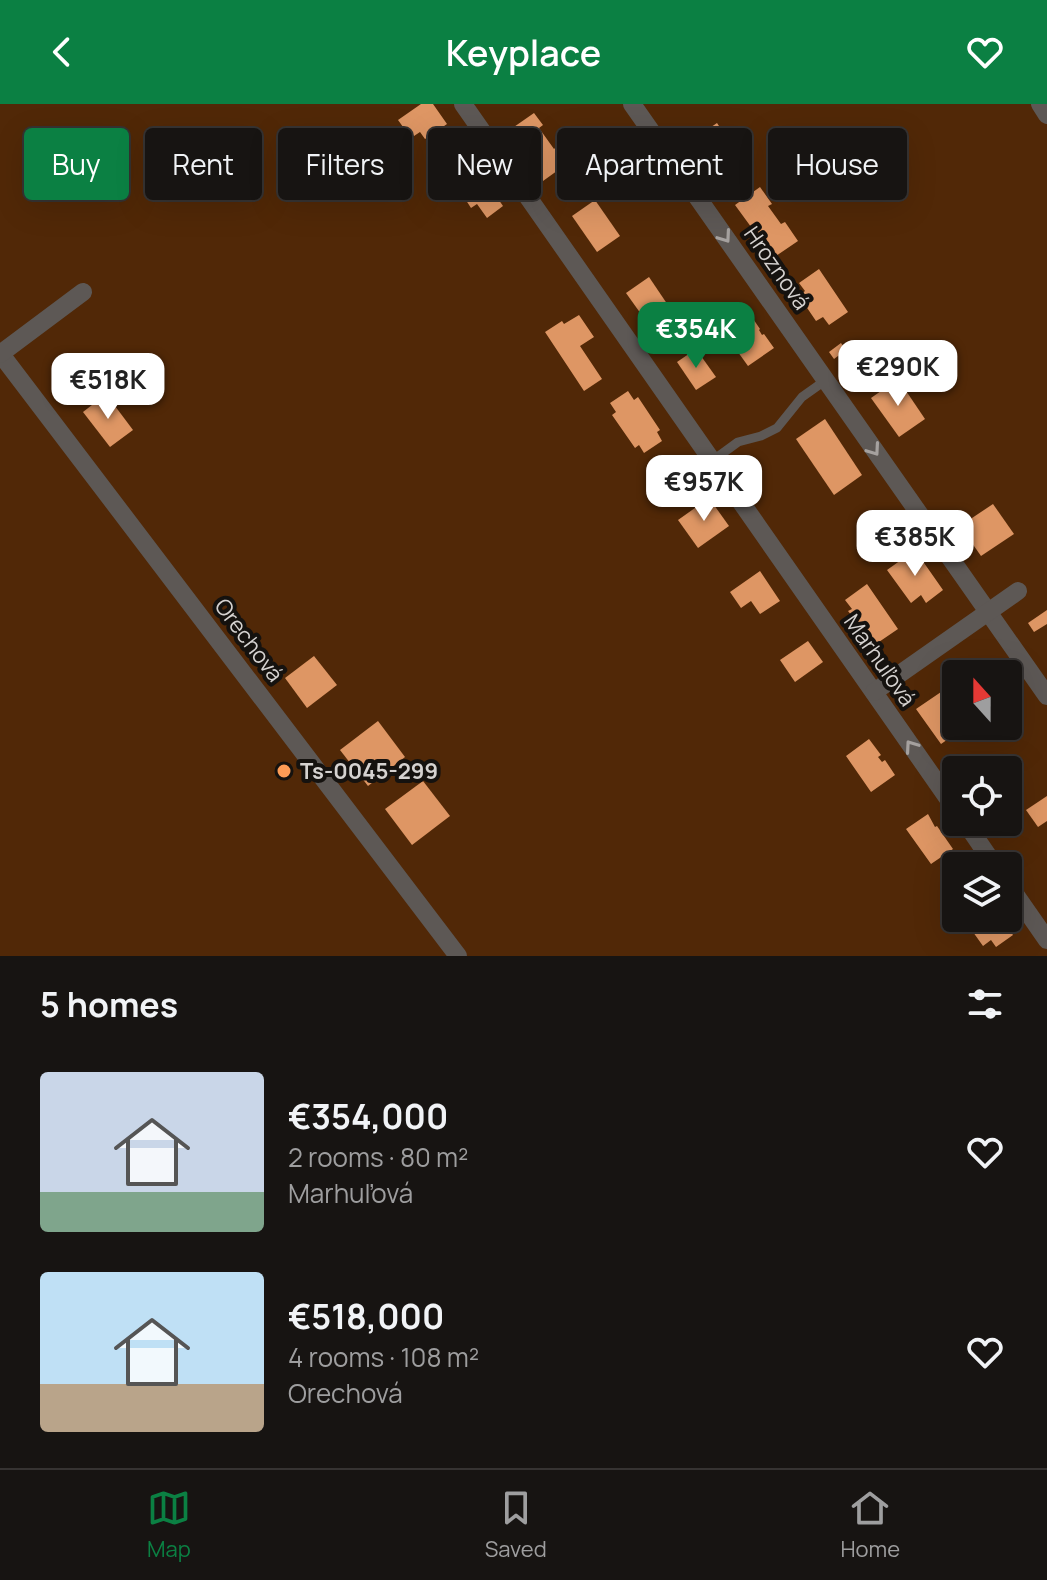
<!DOCTYPE html>
<meta charset="utf-8">
<style>
body{margin:0;font-family:Manrope,sans-serif;background:#242120;color:#f1f3f6;height:100vh;display:flex;flex-direction:column;font-size:30px;white-space:nowrap}
*{box-sizing:border-box;margin:0}
p{font-size:26px;color:#9e9e9f}
.icon{flex:none;width:44px;height:44px;fill:none;stroke:currentColor;stroke-width:2;stroke-linecap:round;stroke-linejoin:round}
.map{position:relative;height:852px;overflow:hidden}
.panel{display:flex;flex-direction:column;background:#171412;flex:1}
.panel>*{flex:none}
.hud{position:absolute;left:24px;top:24px;width:1000px;height:72px;display:flex;gap:16px}
.needle{width:52px;rotate:339deg}
.fabs{position:absolute;left:942px;top:556px;display:grid;gap:16px}
.fabs a{display:grid;place-items:center;width:80px;height:80px;border-radius:8px;background:#171412;box-shadow:0 8px 32px #0002,0 0 0 2px #363332;font-size:40px}
.price{position:absolute;translate:-50% -68px;padding:0 18px;border-radius:16px;background:#fff;color:#222;font-size:26px;line-height:52px;filter:drop-shadow(0 2px 4px #0008)}
.price::after{content:'';position:absolute;left:50%;top:48px;width:24px;height:18px;margin-left:-12px;background:inherit;clip-path:polygon(0 0,100% 0,50% 100%)}
.price.current{background:#0b8043;color:#fff}
ul{padding:0;list-style:none}
li{display:flex;align-items:center;gap:24px;height:200px;padding:0 40px}
li span{display:grid;place-items:center;flex:none;width:224px;height:160px;border-radius:8px;color:#555}
li>.icon{margin-inline-start:auto}
span .icon{width:96px;height:96px;fill:#fffc;stroke-width:1}
li b{font-size:34px}
h2{display:flex;justify-content:space-between;align-items:center;height:96px;padding:0 40px;font-size:34px}
.tag{padding:0 28px;border-radius:8px;background:#171412;box-shadow:0 8px 32px #0002,0 0 0 2px #363332;font-size:28px;line-height:72px}
.tag.current{background:#0b8043;color:#fff}
header{display:flex;justify-content:space-between;align-items:center;height:104px;padding:0 40px;background:#0b8043;color:#fff;font-size:36px;font-weight:600}
.menu{display:flex;justify-content:space-around;align-items:center;height:112px;border-top:2px solid #363332;background:#171412;font-size:22px;color:#9e9e9f}
.menu a{display:grid;justify-items:center;gap:4px}
.menu .current{color:#0b8043}
.map>svg:first-child{display:block}
.green{fill:#512807;fill-rule:evenodd}
.building{fill:#de9664}
.lines{fill:none;stroke-linecap:round;stroke-linejoin:round}
.service{stroke:#5d5855;stroke-width:9}
.minor{stroke:#5d5855;stroke-width:18}
.oneway{stroke:#a5a19f}
.poi-dot{fill:#fd9c56;stroke:#15120f;stroke-width:3}
.labels{text-anchor:middle;dominant-baseline:central;stroke-width:8;stroke-linejoin:round;paint-order:stroke}
.street-label{font-size:22px;fill:#d5d2d0;stroke:#15120f}
.poi-label{font-size:22px;font-weight:bold;fill:#d5d2d0;stroke:#15120f;text-anchor:start}
</style>
<header><svg class="icon" aria-label="back" viewBox="0 0 24 24"><path d="M15 5l-7 7 7 7"/></svg>Keyplace<svg class="icon" aria-label="heart" viewBox="0 0 24 24"><path d="M12 20l-8-8c-3-5 5-10 8-4 3-6 11-1 8 4z"/></svg></header>
<div class="map">
<svg width="1047" height="852" viewBox="0 0 1047 852">
<rect width="100%" height="100%" fill="#1f1b18"/>
<path class="green" d="M 0,0 L 1047,0 L 1047,852 L 0,852 ZM 956,570 L 1008,570 L 1008,622 L 956,622 ZM 956,666 L 1008,666 L 1008,718 L 956,718 ZM 956,762 L 1008,762 L 1008,814 L 956,814 Z"/>
<g class="building">
<path d="M 421,0 L 433,0 L 447,20 L 425,35 L 420,28 L 411,34 L 398,16 Z"/>
<path d="M 534,9 L 543,21 L 539,24 L 554,45 L 557,42 L 568,59 L 543,77 L 534,65 L 537,63 L 511,25 Z"/>
<path d="M 717,19 L 743,58 L 718,75 L 692,36 Z"/>
<path d="M 470,54 L 503,102 L 487,114 L 477,100 L 471,104 L 462,90 L 467,86 L 453,66 Z"/>
<path d="M 760,83 L 772,100 L 768,102 L 781,120 L 785,118 L 798,137 L 773,154 L 757,132 L 759,130 L 756,125 L 754,127 L 735,101 Z"/>
<path d="M 595,96 L 620,132 L 597,148 L 572,112 Z"/>
<path d="M 819,165 L 848,208 L 829,221 L 823,213 L 816,217 L 799,192 L 805,187 L 799,179 Z"/>
<path d="M 649,173 L 678,216 L 656,231 L 626,189 Z"/>
<path d="M 743,200 L 760,225 L 759,226 L 762,231 L 764,230 L 774,244 L 748,262 L 725,230 L 720,233 L 712,222 Z"/>
<path d="M 579,211 L 594,233 L 580,242 L 602,275 L 584,287 L 545,228 L 562,217 L 564,220 Z"/>
<path d="M 841,239 L 846,246 L 834,255 L 829,248 Z"/>
<path d="M 696,245 L 716,273 L 696,286 L 677,258 Z"/>
<path d="M 898,275 L 925,315 L 899,333 L 871,294 Z"/>
<path d="M 628,287 L 634,296 L 638,293 L 660,326 L 657,328 L 662,337 L 644,349 L 639,341 L 635,344 L 612,311 L 616,308 L 610,299 Z"/>
<path d="M 106,290 L 133,326 L 110,343 L 83,308 Z"/>
<path d="M 825,315 L 862,371 L 834,391 L 796,335 Z"/>
<path d="M 709,394 L 729,422 L 698,444 L 678,416 Z"/>
<path d="M 993,400 L 1014,430 L 981,452 L 960,422 Z"/>
<path d="M 915,446 L 943,486 L 926,499 L 921,491 L 911,499 L 887,466 Z"/>
<path d="M 760,467 L 780,497 L 760,510 L 751,497 L 741,504 L 730,488 Z"/>
<path d="M 867,480 L 898,525 L 873,542 L 865,532 L 866,530 L 848,507 L 852,505 L 845,496 Z"/>
<path d="M 1047,506 L 1047,520 L 1034,528 L 1028,519 Z"/>
<path d="M 808,537 L 823,558 L 795,578 L 780,556 Z"/>
<path d="M 314,552 L 337,581 L 307,604 L 285,574 Z"/>
<path d="M 941,588 L 956,609 L 956,622 L 967,622 L 941,640 L 916,605 Z"/>
<path d="M 378,617 L 405,653 L 368,682 L 340,646 Z"/>
<path d="M 869,635 L 881,651 L 878,653 L 882,658 L 885,656 L 895,671 L 871,688 L 846,652 Z"/>
<path d="M 423,677 L 450,712 L 412,741 L 385,705 Z"/>
<path d="M 1047,692 L 1047,717 L 1038,723 L 1026,706 Z"/>
<path d="M 928,710 L 935,723 L 937,722 L 953,745 L 931,760 L 906,725 Z"/>
<path d="M 963,814 L 1001,814 L 1013,831 L 996,843 L 991,836 L 983,842 Z"/>
</g>
<g class="lines">
<path class="service" d="M 712,357 L 738,338 L 761,332 L 777,324 L 802,293 L 826,276"/>
<g class="minor">
<path d="M 463,0 L 956,706"/>
<path d="M 632,0 L 1047,592"/>
<path d="M 1040,0 L 1047,11"/>
<path d="M 0,249 L 458,852"/>
<path d="M 0,250 L 83,188"/>
<path d="M 874,588 L 1018,487"/>
<path d="M 965,718 L 995,762"/>
<path d="M 1008,780 L 1047,836"/>
</g>
</g>
<defs><path id="oneway-chevron" d="M-2-3.5L2.5 0L-2 3.5" fill="none" stroke-width="1.6" stroke-linecap="round" stroke-linejoin="round" transform="scale(2)"/></defs>
<g class="oneway">
<use href="#oneway-chevron" transform="translate(725 133) rotate(55)"/>
<use href="#oneway-chevron" transform="translate(874 346) rotate(55)"/>
<use href="#oneway-chevron" transform="translate(911 642) rotate(-125)"/>
</g>
<circle class="poi-dot" cx="284" cy="667" r="8"/>
<g class="labels">
<g class="street-label">
<text transform="translate(777 164) rotate(55)">Hroznová</text>
<text transform="translate(249 536) rotate(53)">Orechová</text>
<text transform="translate(880 556) rotate(55)">Marhuľová</text>
</g>
<g class="poi-label">
<text x="300" y="667">Ts-0045-299</text>
</g>
</g>
</svg>
<div class="fabs">
<a><svg class="needle" viewBox="-14 -14 28 28"><path d="M0-13l5 13h-10z" fill="#e53935"/><path d="M0 13l5-13h-10z" fill="#9e9e9f"/></svg></a>
<a><svg class="icon" aria-label="locate" viewBox="0 0 24 24"><circle cx="12" cy="12" r="6"/><path d="M12 2v4M12 18v4M2 12h4M18 12h4"/></svg></a>
<a><svg class="icon" aria-label="layers" viewBox="0 0 24 24"><path d="M12 4l9 5-9 5-9-5zM3 14l9 5 9-5"/></svg></a>
</div>
<b class="price current" style="left:696px;top:266px">€354K</b>
<b class="price" style="left:898px;top:304px">€290K</b>
<b class="price" style="left:108px;top:317px">€518K</b>
<b class="price" style="left:704px;top:419px">€957K</b>
<b class="price" style="left:915px;top:474px">€385K</b>
<div class="hud">
<a class="tag current">Buy</a>
<a class="tag">Rent</a>
<a class="tag">Filters</a>
<a class="tag">New</a>
<a class="tag">Apartment</a>
<a class="tag">House</a>
</div>
</div>
<section class="panel">
<h2>5 homes<svg class="icon" aria-label="filters" viewBox="0 0 24 24"><path d="M4 7h16M4 17h16"/><circle cx="9" cy="7" r="2"/><circle cx="15" cy="17" r="2"/></svg></h2>
<ul>
<li><span style="background:linear-gradient(#c9d6e8 75%,#7fa58c 0)"><svg class="icon" aria-label="home" viewBox="0 0 24 24"><path d="M3 11l9-7 9 7M6 9v11h12V9"/></svg></span><div><b>€354,000</b><p>2 rooms · 80 m²</p><p>Marhuľová</p></div><svg class="icon" aria-label="heart" viewBox="0 0 24 24"><path d="M12 20l-8-8c-3-5 5-10 8-4 3-6 11-1 8 4z"/></svg></li>
<li><span style="background:linear-gradient(#bfe0f5 70%,#b9a48a 0)"><svg class="icon" aria-label="home" viewBox="0 0 24 24"><path d="M3 11l9-7 9 7M6 9v11h12V9"/></svg></span><div><b>€518,000</b><p>4 rooms · 108 m²</p><p>Orechová</p></div><svg class="icon" aria-label="heart" viewBox="0 0 24 24"><path d="M12 20l-8-8c-3-5 5-10 8-4 3-6 11-1 8 4z"/></svg></li>
</ul>
</section>
<nav class="menu">
<a class="current"><svg class="icon" aria-label="map" viewBox="0 0 24 24"><path d="M3 6l6-2 6 2 6-2v14l-6 2-6-2-6 2zM9 4v14M15 6v14"/></svg>Map</a>
<a><svg class="icon" aria-label="saved" viewBox="0 0 24 24"><path d="M7 4h10v16l-5-4-5 4z"/></svg>Saved</a>
<a><svg class="icon" aria-label="home" viewBox="0 0 24 24"><path d="M3 11l9-7 9 7M6 9v11h12V9"/></svg>Home</a>
</nav>
